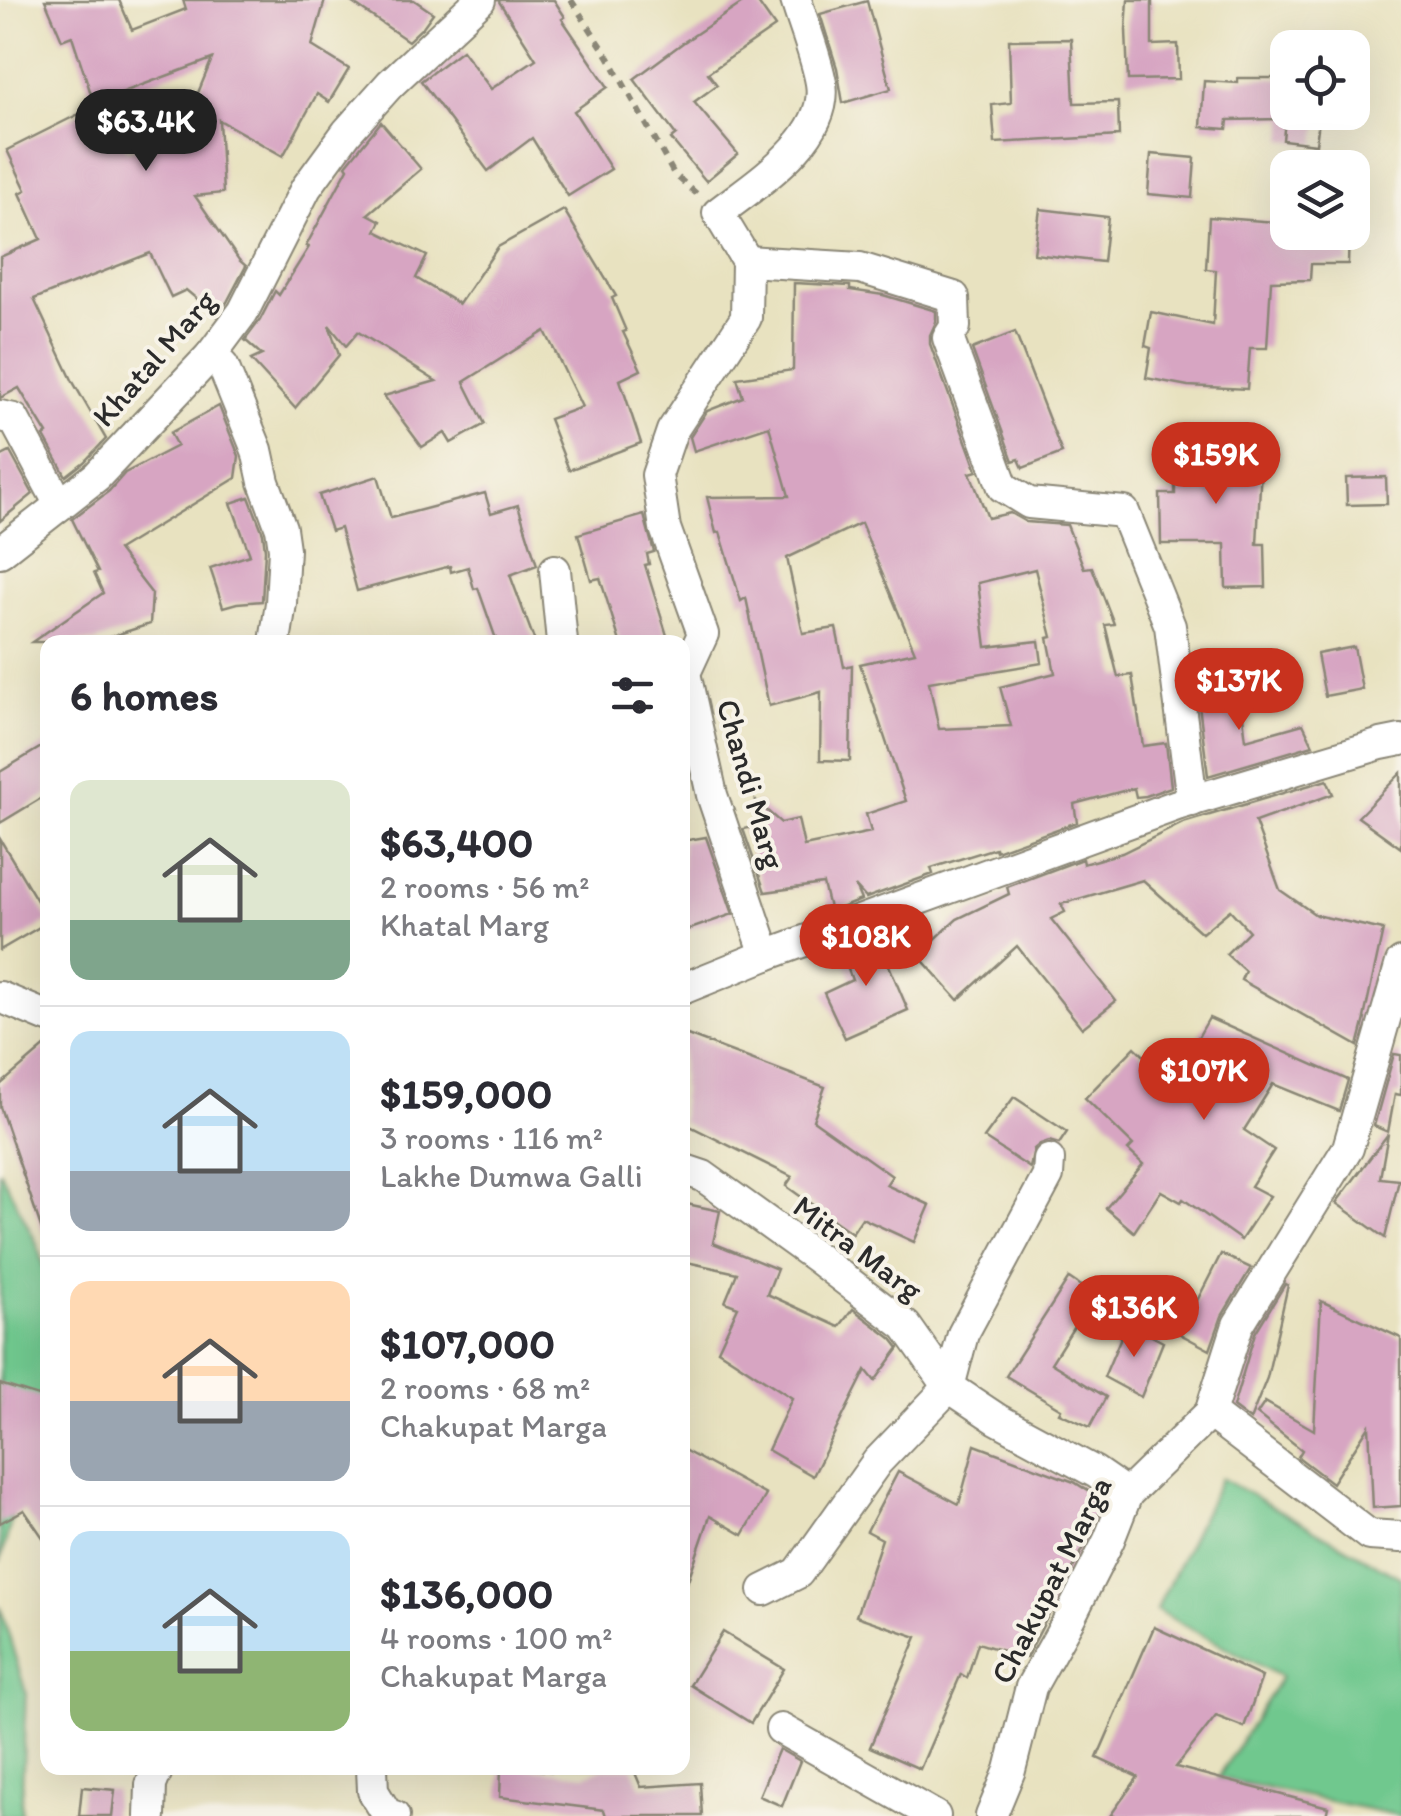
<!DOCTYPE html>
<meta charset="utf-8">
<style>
body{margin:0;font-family:Itim,sans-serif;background:#f2f2f3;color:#2b2b33;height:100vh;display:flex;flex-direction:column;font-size:38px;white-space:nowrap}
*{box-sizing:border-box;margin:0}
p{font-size:32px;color:#7c7c81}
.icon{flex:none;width:55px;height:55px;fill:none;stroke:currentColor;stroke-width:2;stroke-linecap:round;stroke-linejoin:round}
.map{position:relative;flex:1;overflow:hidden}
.panel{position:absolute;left:40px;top:635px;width:650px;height:1140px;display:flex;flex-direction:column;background:#fff;border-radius:20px;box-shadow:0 10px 40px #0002}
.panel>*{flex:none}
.controls{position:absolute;left:1270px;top:30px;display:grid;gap:20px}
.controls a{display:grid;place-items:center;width:100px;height:100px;border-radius:20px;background:#fff;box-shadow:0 10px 40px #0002;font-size:50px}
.price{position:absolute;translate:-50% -85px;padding:0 22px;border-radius:35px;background:#c8321e;color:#fff;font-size:32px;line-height:65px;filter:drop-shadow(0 2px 5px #0008)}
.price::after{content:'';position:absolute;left:50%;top:60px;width:30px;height:22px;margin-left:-15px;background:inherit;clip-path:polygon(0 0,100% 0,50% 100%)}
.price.selected{background:#222;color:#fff}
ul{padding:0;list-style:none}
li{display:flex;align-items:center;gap:30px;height:250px;padding:0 30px}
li+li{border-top:2px solid #e1e1e2}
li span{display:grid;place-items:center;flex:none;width:280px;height:200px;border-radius:20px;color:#555}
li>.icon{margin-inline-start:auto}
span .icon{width:120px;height:120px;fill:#fffc;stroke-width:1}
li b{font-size:42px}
h2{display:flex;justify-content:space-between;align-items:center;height:120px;padding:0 30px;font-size:42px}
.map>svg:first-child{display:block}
.green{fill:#70c88e;stroke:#4e7a5c;stroke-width:2.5}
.building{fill:#d7a5c2;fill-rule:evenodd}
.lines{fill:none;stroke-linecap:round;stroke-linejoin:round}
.minor-casing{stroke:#8a8676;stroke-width:34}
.path{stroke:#8a8676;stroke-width:6;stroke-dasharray:8 8;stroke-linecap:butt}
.minor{stroke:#fff;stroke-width:30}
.labels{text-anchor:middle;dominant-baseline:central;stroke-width:8;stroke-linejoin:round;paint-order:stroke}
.street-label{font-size:32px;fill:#2b2b2b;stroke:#f7f3e8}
</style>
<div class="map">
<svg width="1401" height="1816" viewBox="0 0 1401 1816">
<rect width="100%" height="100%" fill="#f7f3e8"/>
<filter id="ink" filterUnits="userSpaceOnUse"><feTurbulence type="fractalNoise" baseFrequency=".01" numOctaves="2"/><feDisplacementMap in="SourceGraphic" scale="20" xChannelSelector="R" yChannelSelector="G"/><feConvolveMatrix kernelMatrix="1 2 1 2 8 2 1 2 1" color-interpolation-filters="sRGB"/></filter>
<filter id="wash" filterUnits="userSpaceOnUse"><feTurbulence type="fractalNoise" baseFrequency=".0048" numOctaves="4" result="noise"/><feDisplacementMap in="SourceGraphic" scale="40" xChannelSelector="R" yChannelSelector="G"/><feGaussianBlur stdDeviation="2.25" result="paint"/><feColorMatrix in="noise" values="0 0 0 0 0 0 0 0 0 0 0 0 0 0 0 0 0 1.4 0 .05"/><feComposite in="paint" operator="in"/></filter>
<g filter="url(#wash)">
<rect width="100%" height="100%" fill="#e8e2c0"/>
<g class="green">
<path d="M 0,1170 L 37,1244 L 48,1283 L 47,1385 L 0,1563 Z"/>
<path d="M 1221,1478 L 1401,1578 L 1401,1816 L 1218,1778 L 1281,1677 L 1156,1610 Z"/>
<path d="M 0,1606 L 26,1693 L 21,1816 L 0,1816 Z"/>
</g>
<g id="blocks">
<g class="building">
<path d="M 45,0 L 119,0 L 132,30 L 186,9 L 183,0 L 325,0 L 312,46 L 349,69 L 329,102 L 317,94 L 283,156 L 219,120 L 223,193 L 195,196 L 239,260 L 246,266 L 227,302 L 217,316 L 186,290 L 171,297 L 150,253 L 34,299 L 73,382 L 106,439 L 84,462 L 66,476 L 44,436 L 47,434 L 19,388 L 0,398 L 0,257 L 41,239 L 20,193 L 26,190 L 7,150 L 105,101 L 127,151 L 179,139 L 212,59 L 94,103 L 72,36 L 62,40 Z"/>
<path d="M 348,0 L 414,0 L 433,13 L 423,27 L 408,41 Z"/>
<path d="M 498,0 L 554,0 L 565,17 L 562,19 L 608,87 L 574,111 L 611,169 L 568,196 L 532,138 L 488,171 L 421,81 L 462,50 L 491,89 L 536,59 Z"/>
<path d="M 747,0 L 756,0 L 775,27 L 708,73 L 717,85 L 694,102 L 738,154 L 706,181 L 671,139 L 676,135 L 634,79 L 684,42 Z"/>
<path d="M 1128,0 L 1152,0 L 1152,45 L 1178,44 L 1179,79 L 1128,80 L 1126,30 Z"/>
<path d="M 867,1 L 891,89 L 843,103 L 837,68 L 820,14 Z"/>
<path d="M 1071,39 L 1074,103 L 1118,102 L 1119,136 L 995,143 L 992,105 L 1011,103 L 1009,40 Z"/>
<path d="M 1238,78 L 1288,78 L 1288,112 L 1320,112 L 1316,144 L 1283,140 L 1285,119 L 1228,120 L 1227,129 L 1201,127 L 1204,81 L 1238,83 Z"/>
<path d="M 381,122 L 421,169 L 368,214 L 381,221 L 376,231 L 427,256 L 416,278 L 459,304 L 498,247 L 564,210 L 616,296 L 612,298 L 626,331 L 623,332 L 641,370 L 620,380 L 641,443 L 569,470 L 549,419 L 582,407 L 545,331 L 464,382 L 485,424 L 451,443 L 445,433 L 422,447 L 384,396 L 436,381 L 358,332 L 346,346 L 329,325 L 339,355 L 295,408 L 251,360 L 262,355 L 245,340 L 260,320 L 275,291 L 279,295 L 309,247 L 306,246 L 348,168 L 346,165 Z"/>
<path d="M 1151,154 L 1195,158 L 1192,198 L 1148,194 Z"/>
<path d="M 1040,209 L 1108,217 L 1103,262 L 1034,254 Z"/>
<path d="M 1209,217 L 1288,223 L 1288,232 L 1349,232 L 1348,264 L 1311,264 L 1310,280 L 1271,281 L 1267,348 L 1250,348 L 1247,389 L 1188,386 L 1146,378 L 1151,348 L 1145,346 L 1151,312 L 1213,325 L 1216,270 L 1206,269 Z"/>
<path d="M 794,283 L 850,286 L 850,290 L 883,295 L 936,311 L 936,322 L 930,335 L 930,344 L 977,471 L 970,473 L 988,518 L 1010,513 L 1026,522 L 1067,525 L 1084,568 L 1092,567 L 1114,624 L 1105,625 L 1118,677 L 1132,675 L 1143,746 L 1166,743 L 1171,787 L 1146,796 L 1136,797 L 1134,788 L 1074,804 L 1077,822 L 996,851 L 995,848 L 931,868 L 933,874 L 866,898 L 855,886 L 861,900 L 830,912 L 823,884 L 765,892 L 743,829 L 761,826 L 756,801 L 781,823 L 798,819 L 804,846 L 871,832 L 866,814 L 906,801 L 860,664 L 915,652 L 861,523 L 787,558 L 803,633 L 836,628 L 844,667 L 852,665 L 850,761 L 820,760 L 821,692 L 769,706 L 746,598 L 741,601 L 720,532 L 716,533 L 707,497 L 789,496 L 769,426 L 694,451 L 690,437 L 707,411 L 743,397 L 737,378 L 793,370 ZM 1035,569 L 1052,637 L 1048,638 L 1055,673 L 1000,687 L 1011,726 L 939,729 L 929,682 L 1042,663 L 1039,641 L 986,647 L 978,583 Z"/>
<path d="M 1015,332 L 1062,453 L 1023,468 L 1019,459 L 1013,461 L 972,349 Z"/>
<path d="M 219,406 L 239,456 L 236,478 L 118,550 L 152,594 L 150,624 L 94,642 L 32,642 L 103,593 L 94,573 L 98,572 L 72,519 L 109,491 L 125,473 L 177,446 L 170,433 Z"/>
<path d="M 1230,436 L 1230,464 L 1261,466 L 1257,544 L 1265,544 L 1266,587 L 1226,588 L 1225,544 L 1161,544 L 1160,494 L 1175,494 L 1175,437 Z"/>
<path d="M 10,452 L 33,494 L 0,521 L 0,457 Z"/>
<path d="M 378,476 L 391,518 L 485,493 L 491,513 L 518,505 L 537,565 L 510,575 L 535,642 L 497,642 L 478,588 L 474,589 L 468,567 L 451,572 L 450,566 L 357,591 L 340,528 L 331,531 L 319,495 Z"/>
<path d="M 1386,477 L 1387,504 L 1347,505 L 1346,478 Z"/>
<path d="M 249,497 L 263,533 L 265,550 L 262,601 L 237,603 L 223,607 L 210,568 L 250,555 L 231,503 Z"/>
<path d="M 644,515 L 654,552 L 647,554 L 649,564 L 645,565 L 669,642 L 620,642 L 600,578 L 591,580 L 578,534 Z"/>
<path d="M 1354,647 L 1362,689 L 1325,696 L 1317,654 Z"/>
<path d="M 1239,685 L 1246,740 L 1303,724 L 1313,745 L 1208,776 L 1197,689 Z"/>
<path d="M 48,743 L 48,794 L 0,823 L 0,772 Z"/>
<path d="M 1401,773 L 1401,848 L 1358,817 Z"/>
<path d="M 1327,780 L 1333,794 L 1255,822 L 1280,890 L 1316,915 L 1383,930 L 1364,1018 L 1365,1019 L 1358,1046 L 1241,980 L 1245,971 L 1226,954 L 1249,931 L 1230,910 L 1202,933 L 1143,880 L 1061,904 L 1065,912 L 1051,919 L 1116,1001 L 1082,1028 L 1017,946 L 958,1000 L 918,955 L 957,919 L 1009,894 L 1007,887 L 1082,859 L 1083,864 L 1122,853 L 1183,823 Z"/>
<path d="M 706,837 L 733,914 L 682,932 L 682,841 Z"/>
<path d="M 0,839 L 48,919 L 48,922 L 0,950 Z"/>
<path d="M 876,935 L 908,1010 L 845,1038 L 824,993 L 852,980 L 840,948 Z"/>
<path d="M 1209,1018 L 1348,1080 L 1339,1111 L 1273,1084 L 1244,1130 L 1274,1150 L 1251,1186 L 1270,1196 L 1241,1240 L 1183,1199 L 1181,1202 L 1161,1191 L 1134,1232 L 1106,1208 L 1143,1164 L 1128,1150 L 1133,1145 L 1085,1098 L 1135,1047 L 1172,1083 Z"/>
<path d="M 682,1033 L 825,1087 L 813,1120 L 892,1176 L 886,1185 L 930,1205 L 914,1242 L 862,1218 L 852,1233 L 786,1186 L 792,1177 L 682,1122 Z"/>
<path d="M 48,1044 L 48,1232 L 43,1233 L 0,1107 L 0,1085 Z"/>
<path d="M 1394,1054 L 1401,1055 L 1401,1095 L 1395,1094 L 1388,1132 L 1374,1126 Z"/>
<path d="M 1014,1097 L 1067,1132 L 1059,1144 L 1049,1141 L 1040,1144 L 1034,1149 L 1030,1168 L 984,1138 Z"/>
<path d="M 1388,1134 L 1380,1178 L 1399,1180 L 1385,1238 L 1336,1203 Z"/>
<path d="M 682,1203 L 720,1211 L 713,1243 L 777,1269 L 767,1294 L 839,1327 L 853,1309 L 892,1339 L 899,1348 L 875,1381 L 866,1370 L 813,1476 L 768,1450 L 792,1398 L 718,1350 L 738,1307 L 725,1302 L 737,1273 L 682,1261 Z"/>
<path d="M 1221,1254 L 1251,1268 L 1222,1316 L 1210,1350 L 1180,1334 Z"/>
<path d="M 1069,1278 L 1094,1295 L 1051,1363 L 1106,1397 L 1090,1427 L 1059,1413 L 1061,1409 L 1006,1376 Z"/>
<path d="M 1285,1284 L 1288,1285 L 1267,1378 L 1250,1420 L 1233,1407 L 1255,1333 Z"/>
<path d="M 1321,1301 L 1401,1338 L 1401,1506 L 1373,1508 L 1369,1426 L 1332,1483 L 1298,1457 L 1302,1450 L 1257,1414 L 1265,1402 L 1314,1430 Z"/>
<path d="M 1127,1323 L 1163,1342 L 1141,1397 L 1104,1377 Z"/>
<path d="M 0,1384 L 48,1399 L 48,1545 L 24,1510 L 0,1523 Z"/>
<path d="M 975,1445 L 1074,1482 L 1104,1501 L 1092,1532 L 1026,1658 L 978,1643 L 967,1678 L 961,1674 L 920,1769 L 870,1747 L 917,1637 L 856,1616 L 882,1539 L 867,1531 L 898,1472 L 959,1504 Z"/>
<path d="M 682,1449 L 766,1495 L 743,1535 L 710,1516 L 687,1583 L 682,1582 Z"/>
<path d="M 1154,1627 L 1262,1677 L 1244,1727 L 1216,1716 L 1176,1767 L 1328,1807 L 1326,1816 L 1110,1816 L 1138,1777 L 1097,1758 Z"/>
<path d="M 723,1632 L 784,1669 L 751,1723 L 690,1685 Z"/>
<path d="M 779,1749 L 800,1761 L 782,1806 L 759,1796 Z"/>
<path d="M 501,1768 L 522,1768 L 586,1775 L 603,1768 L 633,1768 L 641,1787 L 700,1783 L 702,1816 L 606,1816 L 604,1810 L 500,1797 Z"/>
<path d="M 82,1787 L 115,1790 L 112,1816 L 79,1816 Z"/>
</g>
</g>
</g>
<g filter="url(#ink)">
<use href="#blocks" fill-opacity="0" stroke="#8a8676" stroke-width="2.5"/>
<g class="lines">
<defs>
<g id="minor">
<path d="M 747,261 L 860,268 L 954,297 L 955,327 L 948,338 L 1003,487 L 1029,503 L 1124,512 L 1170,626 L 1192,801"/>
<path d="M 211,355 L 223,366 L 257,450 L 264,482 L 281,528 L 284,549 L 281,603 L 275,642"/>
<path d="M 0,416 L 14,419 L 60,505"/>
<path d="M 0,552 L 97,476 L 211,355 L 243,312 L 306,188 L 347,132 L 390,84 L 480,0"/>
<path d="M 555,570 L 562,642"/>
<path d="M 766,955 L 712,795 L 685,673 L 703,634 L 665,528 L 657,475 L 672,431 L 746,318 L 747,261 L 718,213 C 755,184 830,138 821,83 C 816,55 804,27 796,0"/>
<path d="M 682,989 L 766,955 L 1177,805 L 1381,744 L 1401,740"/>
<path d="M 0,997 L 48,1017"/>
<path d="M 682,1169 L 703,1176 L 817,1258 L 906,1326 L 949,1387 L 997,1419 L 1095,1472 L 1127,1494"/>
<path d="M 1210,1413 L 1369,1535 L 1401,1537"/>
<path d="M 764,1590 L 798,1573 L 877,1462 L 949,1387 L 963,1334 L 1048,1176 L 1049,1160"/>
<path d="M 781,1729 L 935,1816"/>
<path d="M 372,1768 L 373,1791 L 387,1814 L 394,1816"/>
<path d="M 150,1816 L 151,1785 L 158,1768"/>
<path d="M 991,1816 L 1010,1770 L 1031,1687 L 1068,1621 L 1109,1540 L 1127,1494 L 1210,1413 L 1238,1325 L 1348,1148 L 1401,963"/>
</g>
</defs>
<use href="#minor" class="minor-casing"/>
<path class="path" d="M 571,0 L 608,56 L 674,174 L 698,195"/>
<use href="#minor" class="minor"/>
</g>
</g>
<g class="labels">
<g class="street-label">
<text transform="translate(154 358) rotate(-49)">Khatal Marg</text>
<text transform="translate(751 784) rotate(74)">Chandi Marg</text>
<text transform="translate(858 1248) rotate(37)">Mitra Marg</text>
<text transform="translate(1051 1580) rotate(-63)">Chakupat Marga</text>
</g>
</g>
</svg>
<div class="controls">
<a><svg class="icon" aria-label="locate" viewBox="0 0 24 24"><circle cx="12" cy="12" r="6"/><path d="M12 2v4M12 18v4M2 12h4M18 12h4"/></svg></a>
<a><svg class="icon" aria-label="layers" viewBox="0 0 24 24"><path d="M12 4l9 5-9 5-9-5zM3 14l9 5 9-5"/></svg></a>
</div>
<b class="price selected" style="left:146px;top:174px">$63.4K</b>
<b class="price" style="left:1216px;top:507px">$159K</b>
<b class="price" style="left:1239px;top:733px">$137K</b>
<b class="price" style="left:866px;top:989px">$108K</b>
<b class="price" style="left:1204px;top:1123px">$107K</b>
<b class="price" style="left:1134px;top:1360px">$136K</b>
<section class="panel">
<h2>6 homes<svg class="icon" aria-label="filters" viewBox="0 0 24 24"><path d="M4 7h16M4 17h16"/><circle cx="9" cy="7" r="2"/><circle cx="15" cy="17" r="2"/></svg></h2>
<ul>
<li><span style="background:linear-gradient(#dfe7d0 70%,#7fa58c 0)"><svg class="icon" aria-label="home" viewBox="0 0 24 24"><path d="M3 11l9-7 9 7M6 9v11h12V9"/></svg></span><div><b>$63,400</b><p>2 rooms · 56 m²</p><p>Khatal Marg</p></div></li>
<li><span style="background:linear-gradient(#bfe0f5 70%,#9aa5b1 0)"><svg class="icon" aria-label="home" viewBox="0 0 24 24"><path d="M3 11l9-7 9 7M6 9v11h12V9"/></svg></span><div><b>$159,000</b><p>3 rooms · 116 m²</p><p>Lakhe Dumwa Galli</p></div></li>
<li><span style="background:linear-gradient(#ffd9b3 60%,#9aa5b1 0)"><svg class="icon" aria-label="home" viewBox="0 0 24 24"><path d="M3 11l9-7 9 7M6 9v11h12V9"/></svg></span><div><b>$107,000</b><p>2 rooms · 68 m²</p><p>Chakupat Marga</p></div></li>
<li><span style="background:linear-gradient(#bfe0f5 60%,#8fb573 0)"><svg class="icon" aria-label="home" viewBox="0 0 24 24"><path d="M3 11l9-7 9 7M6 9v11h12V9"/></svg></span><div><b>$136,000</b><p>4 rooms · 100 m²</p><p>Chakupat Marga</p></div></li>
</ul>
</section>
</div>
